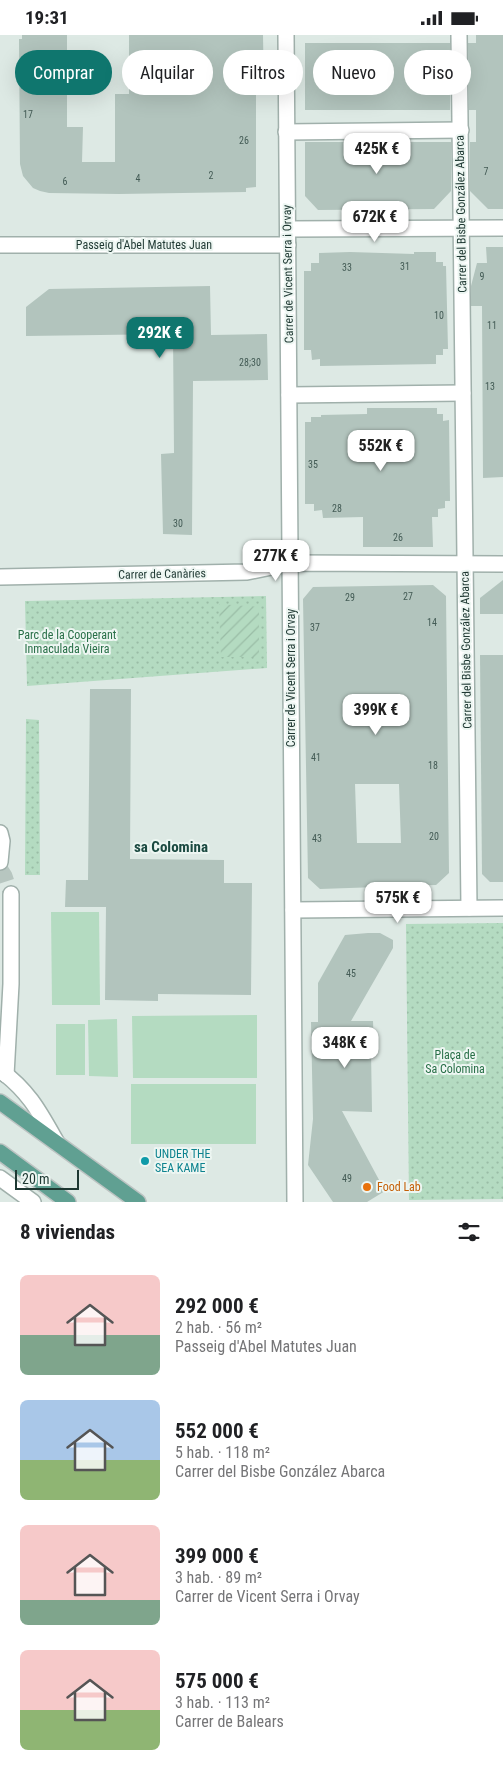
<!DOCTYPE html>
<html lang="es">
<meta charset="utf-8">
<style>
body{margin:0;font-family:"Roboto Condensed",sans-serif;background:#f6f6f6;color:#202124;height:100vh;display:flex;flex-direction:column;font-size:19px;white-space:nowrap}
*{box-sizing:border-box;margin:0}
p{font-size:16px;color:#757577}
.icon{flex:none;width:28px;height:28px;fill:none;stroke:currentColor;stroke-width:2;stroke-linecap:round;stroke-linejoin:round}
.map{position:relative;height:1167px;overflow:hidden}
.side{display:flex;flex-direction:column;background:#fff;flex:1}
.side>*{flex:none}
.banner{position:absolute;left:15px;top:15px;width:474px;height:45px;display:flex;gap:10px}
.scale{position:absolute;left:15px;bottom:12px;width:64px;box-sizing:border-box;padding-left:5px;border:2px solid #1e3832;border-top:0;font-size:14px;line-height:18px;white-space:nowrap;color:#1e3832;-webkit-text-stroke:4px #edf6f2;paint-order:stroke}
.price{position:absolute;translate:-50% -42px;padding:0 11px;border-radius:10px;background:#fff;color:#222;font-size:16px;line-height:32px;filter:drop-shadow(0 1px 2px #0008)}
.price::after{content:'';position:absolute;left:50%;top:30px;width:15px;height:11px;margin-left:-8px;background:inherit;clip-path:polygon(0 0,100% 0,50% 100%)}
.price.on{background:#0f766e;color:#fff}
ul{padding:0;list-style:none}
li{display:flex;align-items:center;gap:15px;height:125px;padding:0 20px}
li span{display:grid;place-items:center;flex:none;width:140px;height:100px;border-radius:8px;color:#555}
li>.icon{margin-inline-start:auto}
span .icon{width:60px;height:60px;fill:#fffc;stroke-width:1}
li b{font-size:21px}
h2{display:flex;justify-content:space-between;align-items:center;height:60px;padding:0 20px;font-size:21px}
.chip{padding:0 18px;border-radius:22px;background:#fff;box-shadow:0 5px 20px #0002;font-size:18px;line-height:45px}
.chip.on{background:#0f766e;color:#fff}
.status{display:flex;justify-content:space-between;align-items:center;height:35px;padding:0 25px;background:#fff;direction:ltr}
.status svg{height:14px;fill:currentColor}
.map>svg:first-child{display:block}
.grass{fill:url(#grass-dots)}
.garden{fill:url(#garden-furrows)}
.pitch{fill:#b4dbc1}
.building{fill:#b2c4bd;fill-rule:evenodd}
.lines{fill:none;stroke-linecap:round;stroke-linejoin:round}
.minor-tunnel{stroke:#b7c6c0;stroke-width:15;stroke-dasharray:15 8;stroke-linecap:butt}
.minor-casing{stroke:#a0b0ab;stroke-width:18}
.major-casing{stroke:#bcc3c2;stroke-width:18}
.minor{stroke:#fff;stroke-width:15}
.major{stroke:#60a092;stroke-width:15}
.culture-dot{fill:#0f9aa8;stroke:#edf6f2;stroke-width:2}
.food-dot{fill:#e8710a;stroke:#edf6f2;stroke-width:2}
.labels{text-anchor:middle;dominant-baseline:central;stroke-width:4;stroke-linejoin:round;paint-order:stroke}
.number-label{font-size:10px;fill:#435b55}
.street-label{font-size:12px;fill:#1e3832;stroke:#edf6f2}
.park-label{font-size:12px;fill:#286f47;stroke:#edf6f2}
.culture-label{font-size:12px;fill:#0d838f;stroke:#edf6f2;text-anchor:start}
.food-label{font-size:12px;fill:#c56008;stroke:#edf6f2;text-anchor:start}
.quarter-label{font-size:15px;font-weight:bold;fill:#1b4a41;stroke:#edf6f2}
</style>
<div class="status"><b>19:31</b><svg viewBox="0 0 49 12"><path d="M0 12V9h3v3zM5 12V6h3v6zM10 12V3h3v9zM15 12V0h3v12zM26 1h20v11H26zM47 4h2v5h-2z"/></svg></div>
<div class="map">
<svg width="503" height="1167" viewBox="0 0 503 1167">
<defs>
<pattern id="grass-dots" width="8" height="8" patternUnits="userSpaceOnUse" patternTransform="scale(1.25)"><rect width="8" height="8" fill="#b4dbc1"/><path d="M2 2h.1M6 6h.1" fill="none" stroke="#9abda6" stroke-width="1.8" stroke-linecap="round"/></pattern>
<pattern id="garden-furrows" width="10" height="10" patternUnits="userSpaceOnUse" patternTransform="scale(1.25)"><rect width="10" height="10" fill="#b4dbc1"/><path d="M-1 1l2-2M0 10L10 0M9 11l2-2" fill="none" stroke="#9abda6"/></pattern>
</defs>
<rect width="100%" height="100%" fill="#dde9e4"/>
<g class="grass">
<path d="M 266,561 L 267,633 L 27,651 L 25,566 Z"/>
<path d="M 26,684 L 39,685 L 40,840 L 25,840 Z"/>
<path d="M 503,888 L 503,1164 L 409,1165 L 406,889 Z"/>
</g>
<path class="garden" d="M 219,569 L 259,572 L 259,622 L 221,622 Z"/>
<g class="pitch">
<path d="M 51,877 L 99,877 L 100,970 L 52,970 Z"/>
<path d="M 257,980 L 257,1043 L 133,1043 L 132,981 Z"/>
<path d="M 117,984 L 118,1042 L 89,1041 L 88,985 Z"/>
<rect x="56" y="989" width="29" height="51"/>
<rect x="131" y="1049" width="125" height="60"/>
</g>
<g class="building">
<path d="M 22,0 L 67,0 L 67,92 L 83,92 L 82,127 L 115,127 L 115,59 L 129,59 L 129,0 L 263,0 L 264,59 L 256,59 L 256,152 L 246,153 L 246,157 L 119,159 L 49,158 L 40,156 L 33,153 L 23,141 L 20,129 L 19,4 L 22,4 Z"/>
<path d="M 476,0 L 503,0 L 503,174 L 488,174 L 470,156 L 470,107 L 476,107 L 476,75 L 469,75 L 468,8 L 476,8 Z"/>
<rect x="305" y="8" width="145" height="67"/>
<path d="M 305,107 L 451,107 L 451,156 L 434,174 L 318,175 L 305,161 Z"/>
<path d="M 486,212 L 503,212 L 503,442 L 483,443 L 482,271 L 471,271 L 471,251 L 477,228 L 487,228 Z"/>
<path d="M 350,217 L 414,219 L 414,217 L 436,217 L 436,227 L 443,227 L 443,231 L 446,231 L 448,314 L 443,314 L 443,320 L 436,320 L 436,329 L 320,331 L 320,324 L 312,325 L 311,315 L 304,315 L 304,236 L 311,236 L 311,228 L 319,228 L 319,218 Z"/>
<path d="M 210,251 L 211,300 L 267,299 L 268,345 L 193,346 L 192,500 L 163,499 L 161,419 L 174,418 L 173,299 L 26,301 L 26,272 L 49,254 Z"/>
<path d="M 367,373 L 437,373 L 437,379 L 443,379 L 443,386 L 449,385 L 450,466 L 445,466 L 445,473 L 438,474 L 438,482 L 432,482 L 433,512 L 363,512 L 363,482 L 323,483 L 322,475 L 314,476 L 314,469 L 305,469 L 305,387 L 311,387 L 311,382 L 321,382 L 321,380 L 367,379 Z"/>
<path d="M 503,545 L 503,579 L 480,579 L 480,563 Z"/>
<path d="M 433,550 L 446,561 L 449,838 L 436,850 L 320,854 L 308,843 L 303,564 L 313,552 ZM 355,749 L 399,749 L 401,808 L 357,808 Z"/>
<path d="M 480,620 L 503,620 L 503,847 L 490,847 L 482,839 Z"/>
<path d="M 90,654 L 131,654 L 130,824 L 224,825 L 224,848 L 252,848 L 251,960 L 158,959 L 158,966 L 105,965 L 106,872 L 65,872 L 66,845 L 88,845 Z"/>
<path d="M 368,898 L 380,898 L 393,905 L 393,913 L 351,986 L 373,986 L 374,1015 L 371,1015 L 372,1077 L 342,1076 L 385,1156 L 367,1167 L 333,1167 L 308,1130 L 313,1084 L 311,987 L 318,987 L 318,948 L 345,900 Z"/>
</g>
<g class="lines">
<path class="minor-tunnel" d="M 0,833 L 5,841 L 11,859"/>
<defs>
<g id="minor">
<path d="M 286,0 L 295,1167"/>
<path d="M 459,0 L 469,873"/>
<path d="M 286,97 L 461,95"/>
<path d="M 288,194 L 503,193"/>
<path d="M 0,210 L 288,210"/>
<path d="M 289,360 L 463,358"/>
<path d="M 0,542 L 247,537 L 291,528 L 503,529"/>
<path d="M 0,798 L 2,806 L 0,827"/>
<path d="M 293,875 L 503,873"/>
<path d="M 0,1035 C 29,1056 40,1078 57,1108"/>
<path d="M 6,1040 L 11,949 L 11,859"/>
<path d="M 0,1143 L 33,1167"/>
</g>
<g id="major">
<path d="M 0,1067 L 138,1167"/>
<path d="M 0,1117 L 68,1167"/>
</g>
</defs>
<use href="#minor" class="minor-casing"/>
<use href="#major" class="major-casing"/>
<use href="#minor" class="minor"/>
<use href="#major" class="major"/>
</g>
<circle class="culture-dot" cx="145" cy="1126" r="5"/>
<circle class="food-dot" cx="367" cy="1152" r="5"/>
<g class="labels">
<g class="number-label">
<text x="28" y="79">17</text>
<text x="244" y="105">26</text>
<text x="486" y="136">7</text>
<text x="211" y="140">2</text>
<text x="138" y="143">4</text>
<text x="65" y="146">6</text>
<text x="405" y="231">31</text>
<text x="347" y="232">33</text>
<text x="482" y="241">9</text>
<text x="439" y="280">10</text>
<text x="492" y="290">11</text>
<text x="250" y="327">28;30</text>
<text x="490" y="351">13</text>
<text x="313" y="429">35</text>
<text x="337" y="473">28</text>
<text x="178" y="488">30</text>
<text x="398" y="502">26</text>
<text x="408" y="561">27</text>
<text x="350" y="562">29</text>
<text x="432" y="587">14</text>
<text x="315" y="592">37</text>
<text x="316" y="722">41</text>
<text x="433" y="730">18</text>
<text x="434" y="801">20</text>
<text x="317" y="803">43</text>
<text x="351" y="938">45</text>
<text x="347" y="1143">49</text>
</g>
<g class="street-label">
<text transform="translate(461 179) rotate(-91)">Carrer del Bisbe González Abarca</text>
<text x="144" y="210">Passeig d'Abel Matutes Juan</text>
<text transform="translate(288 239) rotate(-91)">Carrer de Vicent Serra i Orvay</text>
<text transform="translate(162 539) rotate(-1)">Carrer de Canàries</text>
<text transform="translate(466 615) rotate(-91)">Carrer del Bisbe González Abarca</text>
<text transform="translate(291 643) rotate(-90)">Carrer de Vicent Serra i Orvay</text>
</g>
<g class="park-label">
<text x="67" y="600">Parc de la Cooperant<tspan x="67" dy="14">Inmaculada Vieira</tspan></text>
<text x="455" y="1020">Plaça de<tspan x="455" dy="14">Sa Colomina</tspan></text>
</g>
<g class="culture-label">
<text x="155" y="1119">UNDER THE<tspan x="155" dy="14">SEA KAME</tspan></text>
</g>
<g class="food-label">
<text x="377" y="1152">Food Lab</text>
</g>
<g class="quarter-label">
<text x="171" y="812">sa Colomina</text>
</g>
</g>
</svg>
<div class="scale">20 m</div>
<b class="price" style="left:377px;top:140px">425K €</b>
<b class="price" style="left:375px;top:208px">672K €</b>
<b class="price on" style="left:160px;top:324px">292K €</b>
<b class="price" style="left:381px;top:437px">552K €</b>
<b class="price" style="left:276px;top:547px">277K €</b>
<b class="price" style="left:376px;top:701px">399K €</b>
<b class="price" style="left:398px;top:889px">575K €</b>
<b class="price" style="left:345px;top:1034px">348K €</b>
<div class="banner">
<a class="chip on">Comprar</a>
<a class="chip">Alquilar</a>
<a class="chip">Filtros</a>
<a class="chip">Nuevo</a>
<a class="chip">Piso</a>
</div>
</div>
<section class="side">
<h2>8 viviendas<svg class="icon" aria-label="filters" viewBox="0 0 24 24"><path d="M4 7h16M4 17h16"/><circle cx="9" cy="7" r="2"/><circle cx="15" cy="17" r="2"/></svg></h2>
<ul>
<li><span style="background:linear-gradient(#f6c9c9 60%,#7fa58c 0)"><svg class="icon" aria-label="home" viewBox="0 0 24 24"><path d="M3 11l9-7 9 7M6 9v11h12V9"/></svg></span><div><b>292 000 €</b><p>2 hab. · 56 m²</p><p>Passeig d'Abel Matutes Juan</p></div></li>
<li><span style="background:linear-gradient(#a9c7e8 60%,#8fb573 0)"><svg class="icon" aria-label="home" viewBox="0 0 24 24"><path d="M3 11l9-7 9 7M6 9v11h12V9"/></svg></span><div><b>552 000 €</b><p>5 hab. · 118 m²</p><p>Carrer del Bisbe González Abarca</p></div></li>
<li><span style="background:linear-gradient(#f6c9c9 75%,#7fa58c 0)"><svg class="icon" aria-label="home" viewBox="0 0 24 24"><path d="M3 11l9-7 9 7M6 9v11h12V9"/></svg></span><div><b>399 000 €</b><p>3 hab. · 89 m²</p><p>Carrer de Vicent Serra i Orvay</p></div></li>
<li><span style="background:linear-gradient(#f6c9c9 60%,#8fb573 0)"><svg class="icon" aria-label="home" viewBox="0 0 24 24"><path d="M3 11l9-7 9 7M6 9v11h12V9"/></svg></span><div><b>575 000 €</b><p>3 hab. · 113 m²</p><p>Carrer de Balears</p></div></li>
</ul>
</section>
